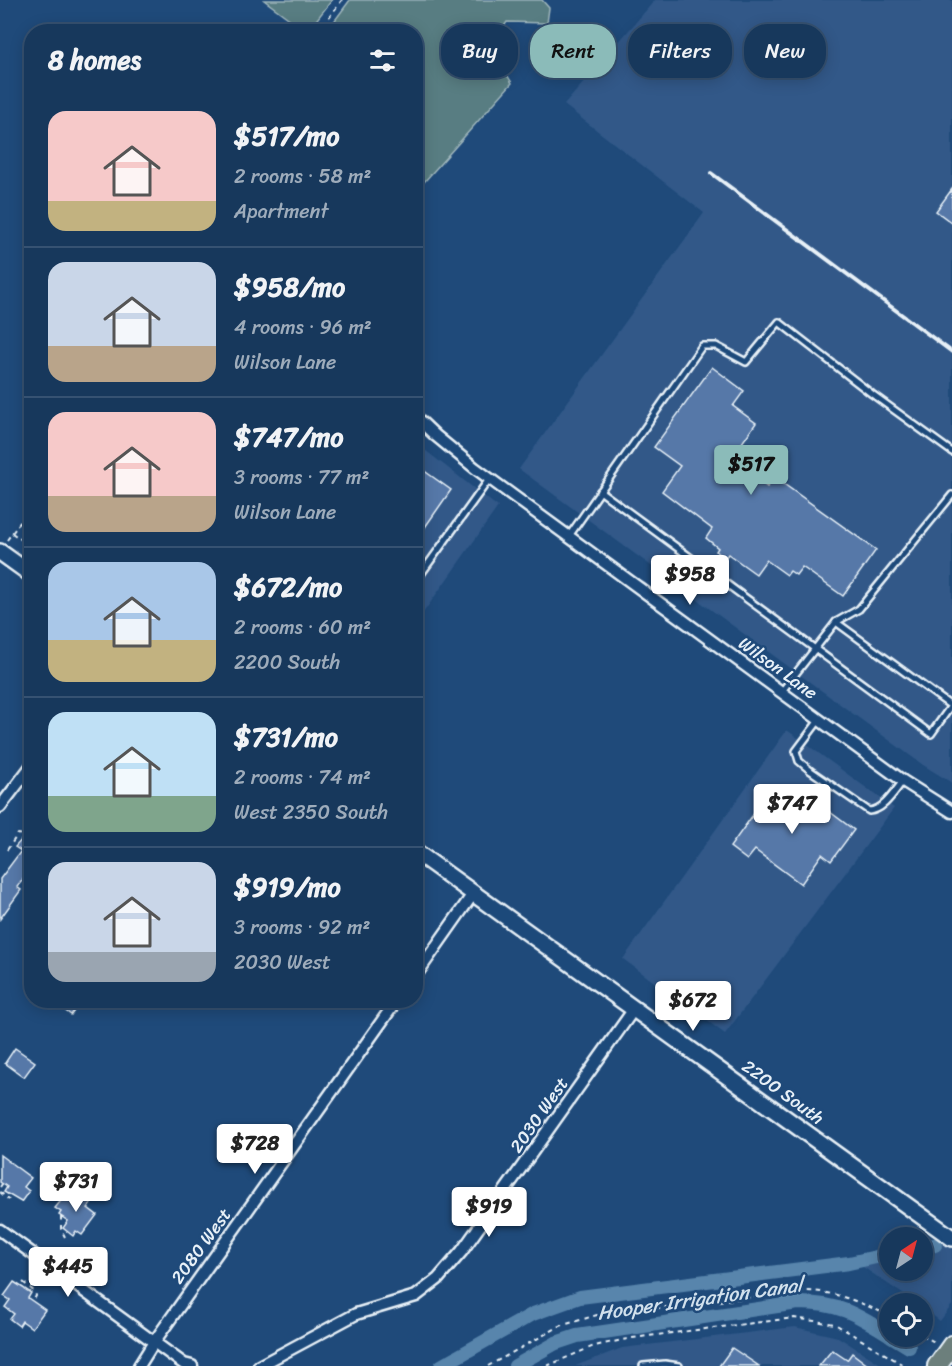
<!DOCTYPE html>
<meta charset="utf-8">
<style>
body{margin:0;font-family:Sriracha,sans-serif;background:#244365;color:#f1f3f6;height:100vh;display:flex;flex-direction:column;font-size:22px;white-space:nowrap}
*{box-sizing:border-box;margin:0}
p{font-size:20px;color:#9eacbb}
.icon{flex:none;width:33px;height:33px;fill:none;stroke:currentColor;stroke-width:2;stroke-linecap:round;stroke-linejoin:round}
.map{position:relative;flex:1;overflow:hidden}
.drawer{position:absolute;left:24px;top:24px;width:399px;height:984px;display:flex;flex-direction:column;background:#17385c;border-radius:24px;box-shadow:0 3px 15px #0003,0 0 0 2px #365272}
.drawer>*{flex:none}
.hud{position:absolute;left:441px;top:24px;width:420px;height:54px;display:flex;gap:12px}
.needle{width:39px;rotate:36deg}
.tools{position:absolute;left:879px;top:1227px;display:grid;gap:12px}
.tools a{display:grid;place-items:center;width:54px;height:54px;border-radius:50%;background:#17385c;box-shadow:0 3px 15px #0003,0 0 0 2px #365272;font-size:30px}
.price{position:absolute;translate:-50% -51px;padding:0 14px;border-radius:6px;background:#fff;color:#222;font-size:20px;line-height:39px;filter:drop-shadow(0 2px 3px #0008)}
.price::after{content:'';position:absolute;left:50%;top:36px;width:18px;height:14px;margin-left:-9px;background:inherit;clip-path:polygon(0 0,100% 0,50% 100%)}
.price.current{background:#8bbbb9;color:#111}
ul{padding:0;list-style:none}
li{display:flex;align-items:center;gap:18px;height:150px;padding:0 24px}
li+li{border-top:2px solid #365272}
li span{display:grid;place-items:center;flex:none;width:168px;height:120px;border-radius:18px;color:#555}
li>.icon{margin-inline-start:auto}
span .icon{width:72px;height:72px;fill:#fffc;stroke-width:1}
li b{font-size:26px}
h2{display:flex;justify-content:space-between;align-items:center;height:72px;padding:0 24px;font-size:26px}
.chip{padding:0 21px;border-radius:24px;background:#17385c;box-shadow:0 3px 15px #0003,0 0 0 2px #365272;font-size:21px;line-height:54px}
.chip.current{background:#8bbbb9;color:#111}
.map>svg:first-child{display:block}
.built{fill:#305888}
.green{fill:#597d82;stroke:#a0b7bd;stroke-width:1.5}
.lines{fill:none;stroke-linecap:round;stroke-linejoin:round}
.canal{stroke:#5885ac;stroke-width:14}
.building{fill:#5778a8;stroke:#e8f1f8;stroke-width:1.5}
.lane-casing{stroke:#e8f1f8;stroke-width:10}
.street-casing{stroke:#e8f1f8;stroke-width:15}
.secondary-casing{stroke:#e8f1f8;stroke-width:20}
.primary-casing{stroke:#e8f1f8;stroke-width:22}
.path{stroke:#e8f1f8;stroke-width:2;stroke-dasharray:4.5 4.5;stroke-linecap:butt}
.lane{stroke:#1f4a7a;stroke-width:5}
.street{stroke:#1f4a7a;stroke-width:10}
.secondary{stroke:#1f4a7a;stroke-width:15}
.primary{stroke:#6c7f7c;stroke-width:18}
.rail{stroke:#e8f1f8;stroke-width:4}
.labels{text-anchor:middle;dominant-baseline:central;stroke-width:5;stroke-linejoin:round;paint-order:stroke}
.street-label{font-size:18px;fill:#e8f1f8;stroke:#1f4a7a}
.water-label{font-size:20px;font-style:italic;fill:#d2e1ed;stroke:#1f4a7a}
</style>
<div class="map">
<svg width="952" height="1366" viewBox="0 0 952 1366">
<rect width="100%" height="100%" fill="#1f4a7a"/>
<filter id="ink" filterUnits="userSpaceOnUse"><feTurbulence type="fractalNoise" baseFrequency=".0167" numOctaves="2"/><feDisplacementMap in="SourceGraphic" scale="12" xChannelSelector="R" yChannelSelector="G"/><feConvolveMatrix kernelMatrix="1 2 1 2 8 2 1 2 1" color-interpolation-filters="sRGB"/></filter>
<g filter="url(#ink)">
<g class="built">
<path d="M 655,0 L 952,0 L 952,783 L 923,765 L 519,469 L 704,213 L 564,105 Z"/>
<path d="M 416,443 L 498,507 L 416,623 Z"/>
<path d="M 787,730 L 894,808 L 725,1034 L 623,959 Z"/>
<path d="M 947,1244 L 952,1248 L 952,1305 L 940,1321 L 923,1308 L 922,1304 L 916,1303 L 857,1263 L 889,1256 L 890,1270 L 922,1270 L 923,1249 Z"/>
<path d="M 795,1327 L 838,1337 L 884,1366 L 575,1366 L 622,1348 Z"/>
</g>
<g class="green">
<path d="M 264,0 L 332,0 L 307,32 Z"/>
<path d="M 350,0 L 542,0 L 549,8 L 547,23 L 507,22 C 487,48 497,58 512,83 L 416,191 L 416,32 L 327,31 Z"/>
</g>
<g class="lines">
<g class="canal">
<path d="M 922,1247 L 935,1245"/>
<path d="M 891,1336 L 909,1347"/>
<path d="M 441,1366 L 533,1314 L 580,1297 L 849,1263 L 890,1254"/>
<path d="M 515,1366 L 556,1343 L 577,1336 L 798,1303 C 839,1303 856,1314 890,1335"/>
</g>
</g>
<g class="building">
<path d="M 952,189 L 952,223 L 936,211 Z"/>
<path d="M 712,367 L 744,391 L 733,406 L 756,423 L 730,460 L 767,487 L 774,477 L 876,550 L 843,596 L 802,567 L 796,575 L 790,571 L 787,575 L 766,560 L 756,574 L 728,554 L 725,558 L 716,551 L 718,548 L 706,538 L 712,529 L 662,491 L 680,466 L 654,447 Z"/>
<path d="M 416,465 L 451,490 L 416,540 Z"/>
<path d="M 770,791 L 784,801 L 791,791 L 818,812 L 820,810 L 823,813 L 826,809 L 854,830 L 831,861 L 822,854 L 801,884 L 755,850 L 747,860 L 730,847 Z"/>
<path d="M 32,828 L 32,868 L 17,887 L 21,890 L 0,919 L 0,879 L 21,851 L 15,847 Z"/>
<path d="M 51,1000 L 82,1000 L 71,1015 Z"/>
<path d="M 15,1048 L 35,1062 L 24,1077 L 5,1063 Z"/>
<path d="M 0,1155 L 31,1178 L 24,1187 L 29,1191 L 21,1202 L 4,1192 L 7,1187 L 0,1182 Z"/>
<path d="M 68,1192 L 77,1199 L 81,1193 L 93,1201 L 88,1208 L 97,1215 L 82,1235 L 76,1231 L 73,1236 L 63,1228 L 68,1221 L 59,1215 L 61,1212 L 55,1208 Z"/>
<path d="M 14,1282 L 31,1293 L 28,1298 L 45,1310 L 32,1328 L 22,1321 L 19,1326 L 10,1319 L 14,1314 L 5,1307 L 10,1300 L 4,1296 Z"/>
<path d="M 732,1348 L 759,1366 L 719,1366 Z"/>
<path d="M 832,1350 L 847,1360 L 852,1353 L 869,1366 L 819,1366 Z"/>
</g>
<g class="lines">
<defs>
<g id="lane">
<path d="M 600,491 L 931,734 L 951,706 L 836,622"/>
<path d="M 569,536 L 702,346 L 716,346 L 746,362 L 779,322 L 872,394 L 952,452"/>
<path d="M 416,581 L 490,478"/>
<path d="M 782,691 L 836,622 L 859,609 L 952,495"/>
<path d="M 820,719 L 796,751 L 799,761 L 811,771 L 869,811 C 884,810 894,792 903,781"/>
<path d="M 643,1366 L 665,1364 L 679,1366"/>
</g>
<g id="street">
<path d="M 416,417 L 436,436 L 475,468 L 903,781 L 952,812"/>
<path d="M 0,807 L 32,765"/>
<path d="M 416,975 L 473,894"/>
<path d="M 0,1230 L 184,1364 L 192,1366"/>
<path d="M 139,1366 L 154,1342 L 397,1000"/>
<path d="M 259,1366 L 356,1314 L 416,1296 L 438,1279 L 462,1251 L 634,1009"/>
</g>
<g id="secondary">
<path d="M 0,552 L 32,575"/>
<path d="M 416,852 L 952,1238"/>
</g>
<path id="primary" d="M 937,1366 L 952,1345"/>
</defs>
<use href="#lane" class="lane-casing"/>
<use href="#street" class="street-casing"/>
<use href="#secondary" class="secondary-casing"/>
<use href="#primary" class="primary-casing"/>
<g class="path">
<path d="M 318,32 L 342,0"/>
<path d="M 12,533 L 32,547"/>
<path d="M 7,540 L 32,506"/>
<path d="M 7,850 L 18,834 L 26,835"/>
<path d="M 0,1187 L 2,1184"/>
<path d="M 0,1192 L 9,1200"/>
<path d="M 61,1216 L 61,1229 L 65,1237"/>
<path d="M 23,1282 L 35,1292 L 36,1296 L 33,1301"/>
<path d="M 922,1335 L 936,1343"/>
<path d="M 488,1366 L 560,1326 L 597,1315 L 805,1291 C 836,1291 861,1303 890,1316"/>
<path d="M 547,1366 L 594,1346 L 632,1338 L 794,1318 L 835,1324 L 905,1366"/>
</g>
<use href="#lane" class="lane"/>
<use href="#street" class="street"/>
<use href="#secondary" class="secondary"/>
<use href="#primary" class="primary"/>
<path class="rail" d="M 711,173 L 952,352"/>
</g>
</g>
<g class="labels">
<g class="street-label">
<text transform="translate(778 668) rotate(36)">Wilson Lane</text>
<text transform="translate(783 1092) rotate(36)">2200 South</text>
<text transform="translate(539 1115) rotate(-55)">2030 West</text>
<text transform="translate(201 1246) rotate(-54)">2080 West</text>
</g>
<g class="water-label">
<text transform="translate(700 1299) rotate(-8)">Hooper Irrigation Canal</text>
</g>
</g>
</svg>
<div class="tools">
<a><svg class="needle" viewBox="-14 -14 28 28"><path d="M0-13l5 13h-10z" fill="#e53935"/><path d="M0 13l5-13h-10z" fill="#9eacbb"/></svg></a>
<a><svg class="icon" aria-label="locate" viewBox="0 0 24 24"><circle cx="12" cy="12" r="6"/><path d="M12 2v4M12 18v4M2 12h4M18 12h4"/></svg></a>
</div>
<b class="price current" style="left:751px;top:496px">$517</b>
<b class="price" style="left:690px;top:606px">$958</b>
<b class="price" style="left:792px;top:835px">$747</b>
<b class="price" style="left:693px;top:1032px">$672</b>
<b class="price" style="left:255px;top:1175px">$728</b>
<b class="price" style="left:76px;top:1213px">$731</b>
<b class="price" style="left:489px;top:1238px">$919</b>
<b class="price" style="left:68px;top:1298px">$445</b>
<div class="hud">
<a class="chip">Buy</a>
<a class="chip current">Rent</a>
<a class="chip">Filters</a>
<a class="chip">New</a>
</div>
<section class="drawer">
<h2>8 homes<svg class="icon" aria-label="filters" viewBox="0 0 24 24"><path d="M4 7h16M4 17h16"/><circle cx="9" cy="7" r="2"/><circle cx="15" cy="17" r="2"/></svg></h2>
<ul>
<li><span style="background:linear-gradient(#f6c9c9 75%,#c2b280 0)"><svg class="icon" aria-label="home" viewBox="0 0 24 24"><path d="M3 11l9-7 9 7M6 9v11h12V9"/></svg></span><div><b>$517/mo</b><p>2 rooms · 58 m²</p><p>Apartment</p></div></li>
<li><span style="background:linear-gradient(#c9d6e8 70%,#b9a48a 0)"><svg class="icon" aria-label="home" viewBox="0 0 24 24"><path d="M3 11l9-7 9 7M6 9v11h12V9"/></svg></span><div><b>$958/mo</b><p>4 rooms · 96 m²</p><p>Wilson Lane</p></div></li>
<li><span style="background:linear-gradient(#f6c9c9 70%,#b9a48a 0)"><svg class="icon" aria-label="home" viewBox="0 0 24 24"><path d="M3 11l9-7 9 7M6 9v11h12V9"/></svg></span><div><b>$747/mo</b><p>3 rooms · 77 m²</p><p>Wilson Lane</p></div></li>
<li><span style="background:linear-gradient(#a9c7e8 65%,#c2b280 0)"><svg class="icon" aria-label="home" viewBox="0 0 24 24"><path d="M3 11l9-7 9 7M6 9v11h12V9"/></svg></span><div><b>$672/mo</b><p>2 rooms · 60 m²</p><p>2200 South</p></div></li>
<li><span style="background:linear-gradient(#bfe0f5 70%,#7fa58c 0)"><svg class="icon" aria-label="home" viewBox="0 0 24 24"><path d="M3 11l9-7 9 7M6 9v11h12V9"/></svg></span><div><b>$731/mo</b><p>2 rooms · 74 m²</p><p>West 2350 South</p></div></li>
<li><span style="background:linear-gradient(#c9d6e8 75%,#9aa5b1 0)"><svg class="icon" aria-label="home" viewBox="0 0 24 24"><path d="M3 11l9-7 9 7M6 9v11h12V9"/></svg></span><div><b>$919/mo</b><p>3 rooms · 92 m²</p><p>2030 West</p></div></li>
</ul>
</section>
</div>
